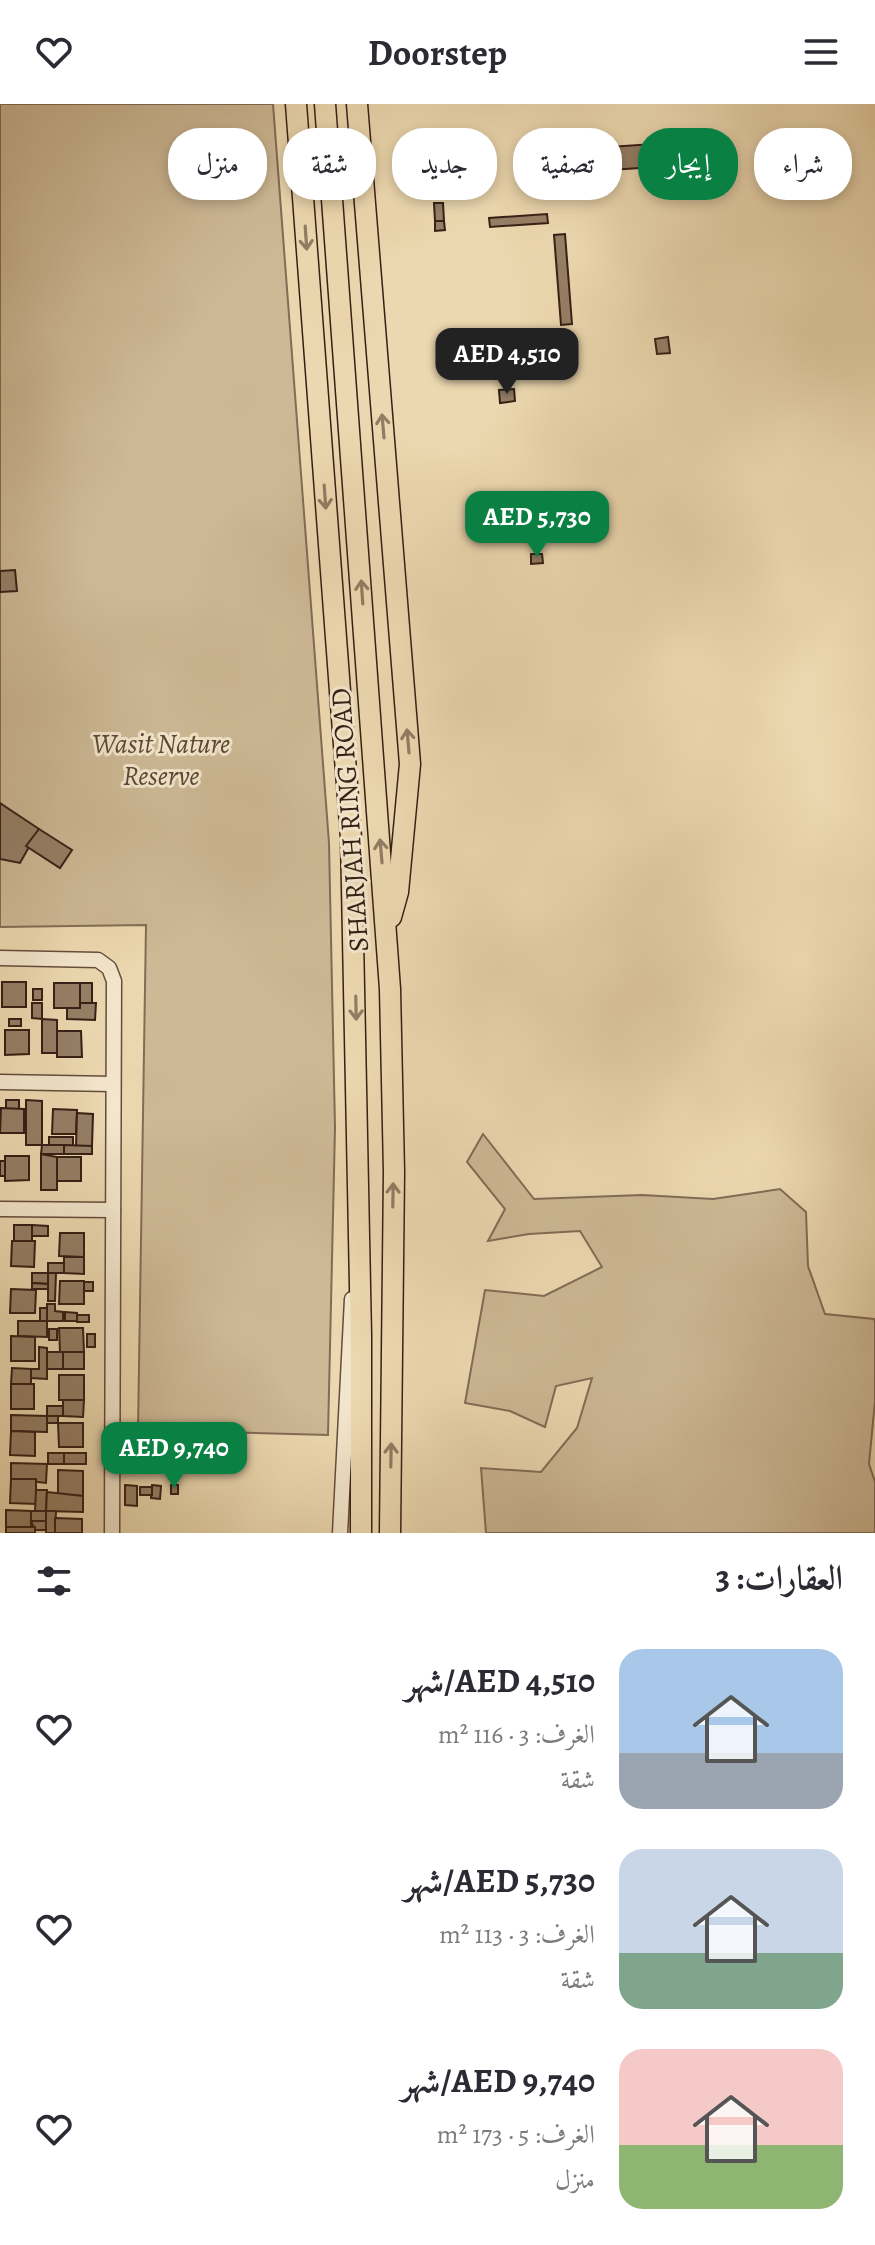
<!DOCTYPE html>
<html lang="ar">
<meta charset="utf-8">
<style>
body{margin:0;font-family:Alegreya,Amiri,serif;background:#f2f2f3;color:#2b2b33;direction:rtl;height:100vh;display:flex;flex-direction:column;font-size:30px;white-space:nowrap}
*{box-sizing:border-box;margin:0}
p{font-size:26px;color:#7c7c81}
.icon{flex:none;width:44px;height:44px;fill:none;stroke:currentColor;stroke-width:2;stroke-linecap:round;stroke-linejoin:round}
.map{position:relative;height:1429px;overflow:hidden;direction:ltr}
.sheet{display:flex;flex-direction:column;background:#fff;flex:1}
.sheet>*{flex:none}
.top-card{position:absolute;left:24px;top:24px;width:828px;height:72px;direction:rtl;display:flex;gap:16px}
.price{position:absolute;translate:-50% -68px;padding:0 18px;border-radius:16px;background:#0b8043;color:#fff;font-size:26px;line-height:52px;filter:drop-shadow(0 2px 4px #0008)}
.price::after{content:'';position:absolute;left:50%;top:48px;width:24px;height:18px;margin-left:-12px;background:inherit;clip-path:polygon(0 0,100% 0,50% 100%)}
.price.selected{background:#222;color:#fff}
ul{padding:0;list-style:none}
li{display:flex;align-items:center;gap:24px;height:200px;padding:0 32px}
li span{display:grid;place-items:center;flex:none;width:224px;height:160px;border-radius:24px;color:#555}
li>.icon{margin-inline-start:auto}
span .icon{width:96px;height:96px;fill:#fffc;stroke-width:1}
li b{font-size:34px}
h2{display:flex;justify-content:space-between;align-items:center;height:96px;padding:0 32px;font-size:34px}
.chip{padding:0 28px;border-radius:32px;background:#fff;box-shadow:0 4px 12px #0003;font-size:28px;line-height:72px}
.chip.selected{background:#0b8043;color:#fff}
header{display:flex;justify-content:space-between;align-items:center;height:104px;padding:0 32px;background:#fff;font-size:36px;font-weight:700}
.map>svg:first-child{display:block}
.green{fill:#cdb996;stroke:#826c56;stroke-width:2}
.building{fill:#957f66;stroke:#371f16;stroke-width:2}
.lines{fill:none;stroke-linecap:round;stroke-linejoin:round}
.minor-casing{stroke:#644d3c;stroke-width:17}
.highway-casing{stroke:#371f16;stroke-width:23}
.minor{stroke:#f3e6cc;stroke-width:14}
.highway{stroke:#ecd8b0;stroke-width:20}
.oneway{stroke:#927c63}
.labels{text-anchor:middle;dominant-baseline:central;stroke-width:6;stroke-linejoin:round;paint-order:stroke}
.park-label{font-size:28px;font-style:italic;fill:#5c4636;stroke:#f3e6cc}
.street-label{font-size:28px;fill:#371f16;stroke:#f3e6cc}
</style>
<header><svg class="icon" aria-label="menu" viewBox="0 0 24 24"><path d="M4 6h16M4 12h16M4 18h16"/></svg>Doorstep<svg class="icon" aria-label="heart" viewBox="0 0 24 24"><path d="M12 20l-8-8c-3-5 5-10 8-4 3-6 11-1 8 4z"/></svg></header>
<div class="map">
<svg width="875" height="1429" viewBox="0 0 875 1429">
<rect width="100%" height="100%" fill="#ecd8b0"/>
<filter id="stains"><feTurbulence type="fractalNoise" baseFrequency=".0025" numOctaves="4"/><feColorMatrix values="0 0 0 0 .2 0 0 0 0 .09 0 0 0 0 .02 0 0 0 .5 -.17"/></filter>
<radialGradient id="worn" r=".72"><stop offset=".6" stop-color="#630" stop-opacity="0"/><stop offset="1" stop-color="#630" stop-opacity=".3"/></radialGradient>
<g class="green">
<path d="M 0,0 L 273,0 L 329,739 L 335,1024 L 328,1331 L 138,1326 L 146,821 L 0,823 Z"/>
<path d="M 483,1030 L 534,1095 L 642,1091 L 713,1095 L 780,1085 L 806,1108 L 808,1162 L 825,1210 L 874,1215 L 875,1218 L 875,1297 L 869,1360 L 875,1378 L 875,1429 L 486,1429 L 481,1364 L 541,1368 L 577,1324 L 592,1274 L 556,1282 L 545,1323 L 510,1307 L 465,1299 L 485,1186 L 544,1192 L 602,1163 L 580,1127 L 529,1130 L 488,1137 L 505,1105 L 467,1058 Z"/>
</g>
<g class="building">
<path d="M 653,40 L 654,63 L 567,69 L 565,46 Z"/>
<path d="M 442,55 L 445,94 L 435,95 L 431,56 Z"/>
<path d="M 434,99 L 443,99 L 444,117 L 435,117 Z"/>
<path d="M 547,110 L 548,119 L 490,123 L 489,114 Z"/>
<path d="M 435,117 L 444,117 L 445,126 L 435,127 Z"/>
<path d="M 565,130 L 572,220 L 561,221 L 554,131 Z"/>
<path d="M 668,233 L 670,249 L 657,250 L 655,235 Z"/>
<path d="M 544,252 L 545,263 L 487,268 L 486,256 Z"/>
<path d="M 514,285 L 515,297 L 500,299 L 499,286 Z"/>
<path d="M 531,450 L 542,450 L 543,459 L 531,460 Z"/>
<path d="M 15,466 L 17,487 L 0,488 L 0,467 Z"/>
<path d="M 0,699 L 39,725 L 20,759 L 0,755 Z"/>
<path d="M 39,725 L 72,746 L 60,764 L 26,742 Z"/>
<rect x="2" y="878" width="24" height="25"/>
<rect x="54" y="879" width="26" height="25"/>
<rect x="80" y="879" width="12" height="20"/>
<rect x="33" y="885" width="9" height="11"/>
<path d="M 32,899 L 42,899 L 42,915 L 32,914 Z"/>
<path d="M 80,899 L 96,899 L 95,916 L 67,915 L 67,904 L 80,904 Z"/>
<rect x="9" y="915" width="12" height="7"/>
<path d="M 42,915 L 57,916 L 57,949 L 42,949 Z"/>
<path d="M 5,926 L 29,926 L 29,950 L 5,951 Z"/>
<path d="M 57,927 L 81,927 L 82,953 L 57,953 Z"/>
<rect x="6" y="996" width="13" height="9"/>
<path d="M 26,996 L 42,997 L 42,1041 L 26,1041 Z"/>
<path d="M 1,1004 L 24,1005 L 24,1029 L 0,1029 Z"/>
<path d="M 53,1005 L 77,1006 L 76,1030 L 52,1030 Z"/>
<path d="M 77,1009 L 93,1010 L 92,1042 L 76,1042 Z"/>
<path d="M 49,1033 L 73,1033 L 73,1042 L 49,1041 Z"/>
<path d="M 42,1041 L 64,1041 L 64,1050 L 41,1050 Z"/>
<path d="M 64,1041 L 92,1042 L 92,1050 L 64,1050 Z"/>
<path d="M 41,1050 L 57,1053 L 57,1086 L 41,1086 Z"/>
<path d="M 5,1052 L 29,1052 L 29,1076 L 5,1077 Z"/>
<rect x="57" y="1053" width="24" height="24"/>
<rect x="0" y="1057" width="5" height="15"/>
<rect x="14" y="1121" width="18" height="16"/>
<path d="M 32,1121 L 48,1122 L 48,1132 L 32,1132 Z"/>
<path d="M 60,1129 L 84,1129 L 84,1153 L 59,1152 Z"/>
<path d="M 12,1137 L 35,1137 L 34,1163 L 11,1162 Z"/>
<path d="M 64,1153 L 84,1153 L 84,1170 L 64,1169 Z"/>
<rect x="48" y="1159" width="16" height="10"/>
<path d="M 32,1169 L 48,1169 L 48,1180 L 32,1179 Z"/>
<path d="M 48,1169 L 56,1169 L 55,1197 L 48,1197 Z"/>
<path d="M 60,1177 L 84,1177 L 84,1200 L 59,1200 Z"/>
<rect x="84" y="1178" width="9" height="9"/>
<path d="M 32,1179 L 48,1180 L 48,1185 L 32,1185 Z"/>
<path d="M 11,1185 L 36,1186 L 35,1209 L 10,1209 Z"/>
<path d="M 47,1200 L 55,1200 L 55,1207 L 63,1208 L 63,1217 L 47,1217 Z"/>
<rect x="40" y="1204" width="7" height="13"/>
<path d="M 65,1208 L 77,1209 L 77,1217 L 65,1217 Z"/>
<rect x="77" y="1211" width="12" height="7"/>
<path d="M 18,1217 L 47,1217 L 47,1233 L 18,1232 Z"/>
<path d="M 59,1224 L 83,1224 L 84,1248 L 60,1248 Z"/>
<rect x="49" y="1225" width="8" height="11"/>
<rect x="87" y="1230" width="8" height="13"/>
<path d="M 11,1232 L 35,1233 L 35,1257 L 11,1257 Z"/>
<path d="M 39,1243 L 47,1244 L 47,1275 L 31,1274 L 31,1265 L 39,1265 Z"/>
<rect x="47" y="1248" width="16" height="17"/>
<rect x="63" y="1248" width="21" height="17"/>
<path d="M 12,1264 L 31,1265 L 31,1281 L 11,1280 Z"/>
<rect x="59" y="1271" width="25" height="25"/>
<rect x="11" y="1280" width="23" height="25"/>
<path d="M 63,1296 L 84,1296 L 83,1313 L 63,1312 Z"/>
<rect x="47" y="1302" width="16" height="10"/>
<path d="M 11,1311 L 47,1312 L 47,1328 L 11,1327 Z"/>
<rect x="47" y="1312" width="11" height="7"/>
<path d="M 58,1319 L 83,1319 L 83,1343 L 59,1343 Z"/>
<path d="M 11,1327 L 35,1328 L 35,1352 L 10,1351 Z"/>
<rect x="48" y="1349" width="16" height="11"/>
<rect x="64" y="1349" width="22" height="11"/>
<path d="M 11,1359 L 47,1360 L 46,1379 L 11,1375 Z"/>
<path d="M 58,1366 L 83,1367 L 83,1392 L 58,1391 Z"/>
<path d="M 11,1375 L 36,1375 L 36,1400 L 10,1399 Z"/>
<path d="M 125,1381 L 137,1382 L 137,1402 L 125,1401 Z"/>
<path d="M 152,1381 L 161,1382 L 160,1395 L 151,1394 Z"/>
<rect x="171" y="1381" width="7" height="9"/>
<rect x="140" y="1383" width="12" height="8"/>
<path d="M 36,1386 L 47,1386 L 46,1407 L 35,1407 Z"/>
<path d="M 47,1388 L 83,1392 L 83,1408 L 46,1407 Z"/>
<path d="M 6,1406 L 31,1407 L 31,1423 L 6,1423 Z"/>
<rect x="31" y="1407" width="15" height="10"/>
<path d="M 46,1407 L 56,1407 L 55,1429 L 46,1429 Z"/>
<path d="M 55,1414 L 82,1415 L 82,1429 L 55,1429 Z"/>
<path d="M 31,1417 L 46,1417 L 46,1426 L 35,1426 Z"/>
<rect x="6" y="1423" width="29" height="6"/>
</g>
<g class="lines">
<defs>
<g id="minor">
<path d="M 0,854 L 98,856 L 109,864 L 114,877 L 112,1429"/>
<path d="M 0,978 L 113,980"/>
<path d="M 0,1105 L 113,1106"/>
<path d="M 340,1429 L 352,1195"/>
</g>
<g id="highway">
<path d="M 296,0 L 351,734 L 361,1232 L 361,1429"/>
<path d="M 325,0 L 390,885 L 394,1068 L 390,1429"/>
<path d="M 357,0 L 410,660 L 398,788 L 391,813"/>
</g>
</defs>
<use href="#minor" class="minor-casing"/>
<use href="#highway" class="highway-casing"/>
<use href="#minor" class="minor"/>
<use href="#highway" class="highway"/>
</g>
<defs><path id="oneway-shaft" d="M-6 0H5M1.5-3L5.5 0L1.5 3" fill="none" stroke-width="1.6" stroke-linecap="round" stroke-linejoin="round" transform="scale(2)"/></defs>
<g class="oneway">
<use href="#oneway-shaft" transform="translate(306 134) rotate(86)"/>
<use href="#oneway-shaft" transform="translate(383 322) rotate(-95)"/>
<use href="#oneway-shaft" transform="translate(325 393) rotate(86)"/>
<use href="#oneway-shaft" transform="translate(362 488) rotate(-94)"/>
<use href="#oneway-shaft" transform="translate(408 637) rotate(-95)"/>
<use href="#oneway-shaft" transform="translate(381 747) rotate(-95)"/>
<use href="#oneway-shaft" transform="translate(356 904) rotate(89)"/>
<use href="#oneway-shaft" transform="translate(393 1091) rotate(-89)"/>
<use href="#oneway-shaft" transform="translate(391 1351) rotate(-89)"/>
</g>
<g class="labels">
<g class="park-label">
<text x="161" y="640">Wasit Nature<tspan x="161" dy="32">Reserve</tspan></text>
</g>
<g class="street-label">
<text transform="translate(350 716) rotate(-94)">SHARJAH RING ROAD</text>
</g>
</g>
<rect width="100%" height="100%" filter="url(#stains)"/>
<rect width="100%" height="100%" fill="url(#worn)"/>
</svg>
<b class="price selected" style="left:507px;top:292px">AED 4,510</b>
<b class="price" style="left:537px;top:455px">AED 5,730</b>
<b class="price" style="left:174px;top:1386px">AED 9,740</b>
<div class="top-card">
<a class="chip">شراء</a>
<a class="chip selected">إيجار</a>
<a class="chip">تصفية</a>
<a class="chip">جديد</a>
<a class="chip">شقة</a>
<a class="chip">منزل</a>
</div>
</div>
<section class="sheet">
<h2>العقارات: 3<svg class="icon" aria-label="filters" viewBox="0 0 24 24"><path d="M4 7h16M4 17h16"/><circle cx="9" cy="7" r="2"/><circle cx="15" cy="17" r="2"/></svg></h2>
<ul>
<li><span style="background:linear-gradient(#a9c7e8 65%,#9aa5b1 0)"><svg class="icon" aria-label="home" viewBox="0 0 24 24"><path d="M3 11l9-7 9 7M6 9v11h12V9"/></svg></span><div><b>AED 4,510/شهر</b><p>الغرف: 3 · 116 m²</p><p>شقة</p></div><svg class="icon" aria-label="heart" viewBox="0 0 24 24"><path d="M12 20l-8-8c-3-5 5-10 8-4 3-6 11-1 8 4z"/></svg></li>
<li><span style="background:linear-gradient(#c9d6e8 65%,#7fa58c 0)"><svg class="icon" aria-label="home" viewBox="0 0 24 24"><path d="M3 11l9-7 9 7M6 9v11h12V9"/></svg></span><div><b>AED 5,730/شهر</b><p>الغرف: 3 · 113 m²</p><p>شقة</p></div><svg class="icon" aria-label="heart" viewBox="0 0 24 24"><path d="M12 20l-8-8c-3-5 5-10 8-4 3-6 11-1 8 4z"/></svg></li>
<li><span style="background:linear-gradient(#f6c9c9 60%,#8fb573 0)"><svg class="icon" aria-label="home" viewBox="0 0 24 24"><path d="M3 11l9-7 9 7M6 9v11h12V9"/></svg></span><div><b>AED 9,740/شهر</b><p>الغرف: 5 · 173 m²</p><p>منزل</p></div><svg class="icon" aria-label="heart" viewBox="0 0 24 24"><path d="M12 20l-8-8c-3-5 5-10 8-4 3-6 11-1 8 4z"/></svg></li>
</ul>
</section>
